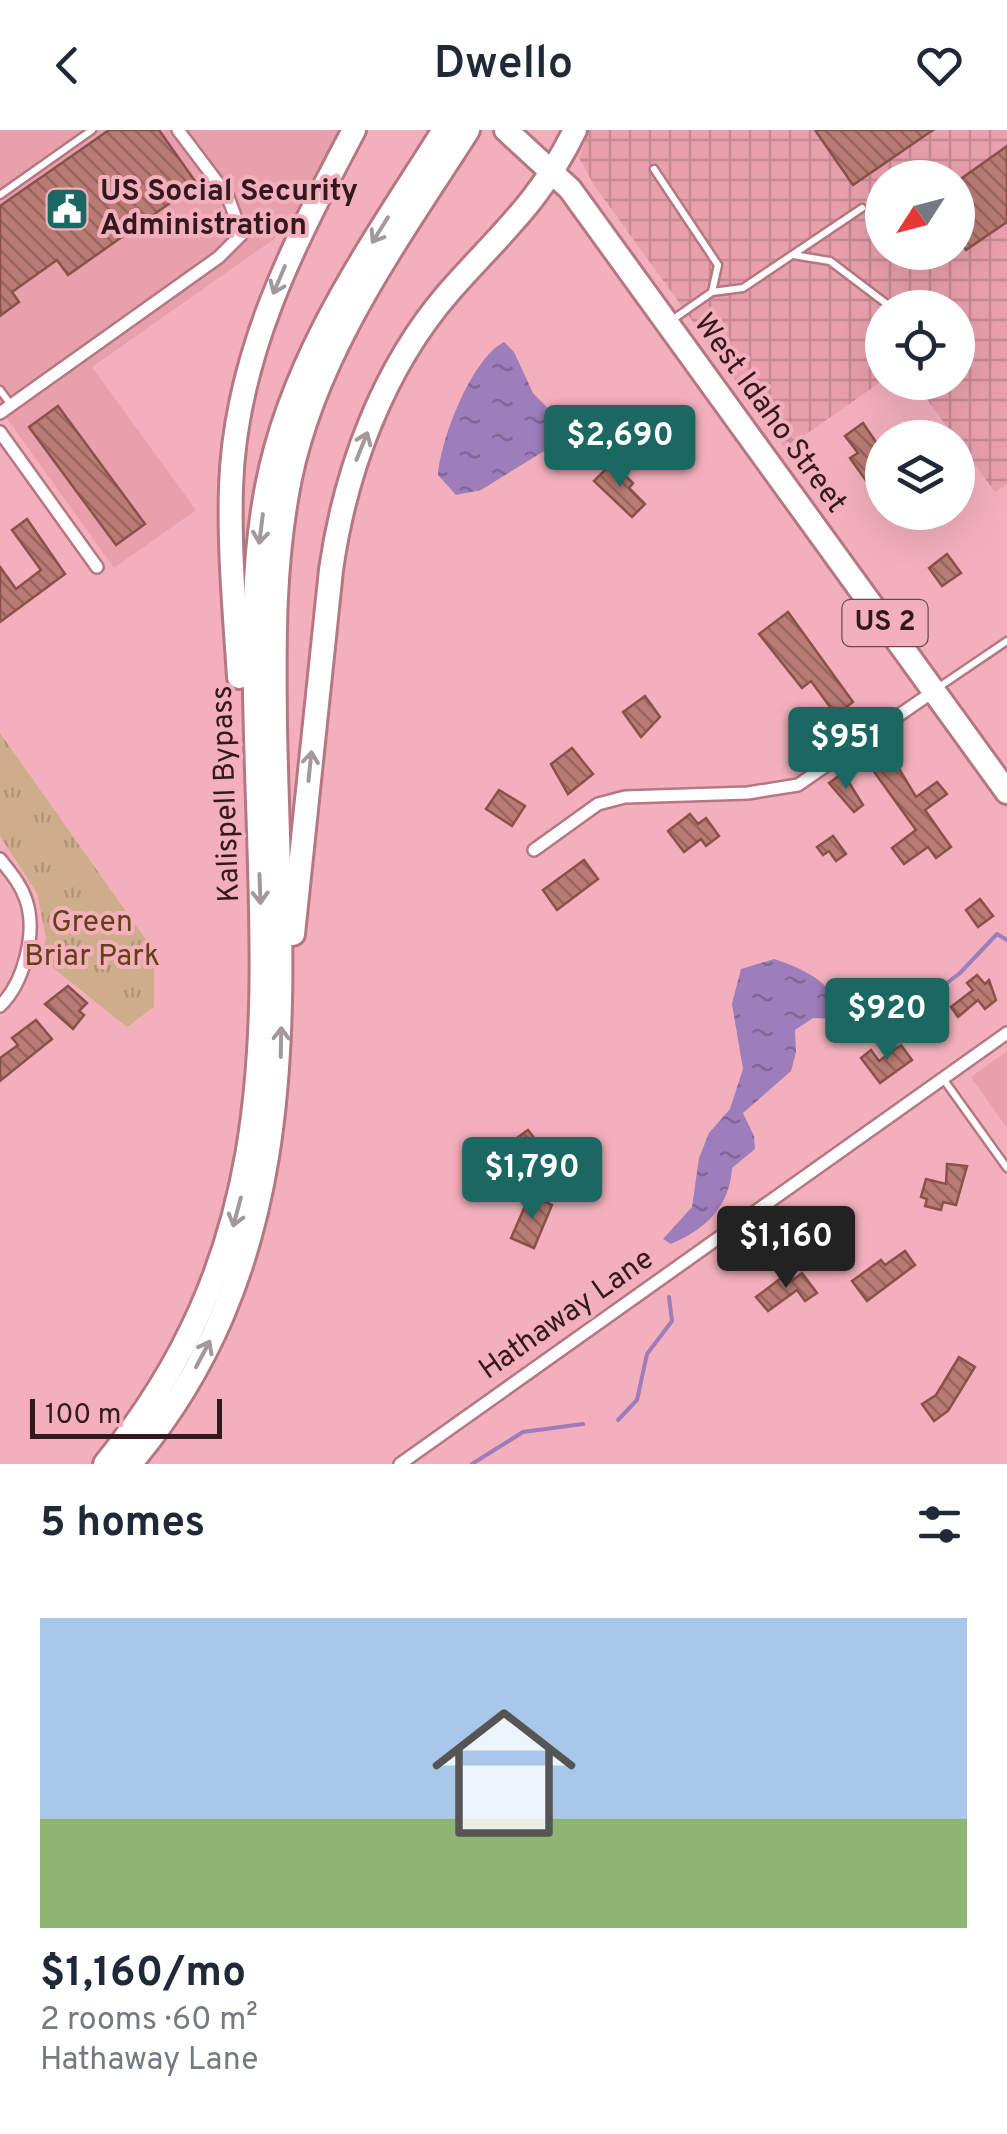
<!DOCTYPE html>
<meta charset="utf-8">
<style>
body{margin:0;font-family:Overpass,sans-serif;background:#f2f2f3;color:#1f2937;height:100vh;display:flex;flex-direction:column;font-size:38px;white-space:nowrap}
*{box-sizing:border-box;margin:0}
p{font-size:32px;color:#747a83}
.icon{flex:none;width:55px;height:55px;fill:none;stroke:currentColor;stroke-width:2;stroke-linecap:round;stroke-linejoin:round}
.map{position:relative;height:1334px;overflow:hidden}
.sheet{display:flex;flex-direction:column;background:#fff;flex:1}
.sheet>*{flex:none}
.needle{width:65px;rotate:234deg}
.buttons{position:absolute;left:865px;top:30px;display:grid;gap:20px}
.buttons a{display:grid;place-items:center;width:110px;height:110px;border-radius:50%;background:#fff;box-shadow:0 10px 40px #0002;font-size:50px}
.scale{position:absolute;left:30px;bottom:25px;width:192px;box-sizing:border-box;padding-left:10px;border:5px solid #32191e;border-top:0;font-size:28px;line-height:35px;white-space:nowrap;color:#32191e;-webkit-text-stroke:8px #f3b0bc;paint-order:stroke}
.price{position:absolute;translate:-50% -85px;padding:0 22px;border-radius:10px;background:#1b6761;color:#fff;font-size:32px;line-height:65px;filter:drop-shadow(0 2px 5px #0008)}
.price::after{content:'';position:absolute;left:50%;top:60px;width:30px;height:22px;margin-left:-15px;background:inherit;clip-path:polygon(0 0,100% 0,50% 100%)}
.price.active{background:#222;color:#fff}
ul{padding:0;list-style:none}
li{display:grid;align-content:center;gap:20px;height:530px;padding:0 40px}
li span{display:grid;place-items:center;height:310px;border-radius:0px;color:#555}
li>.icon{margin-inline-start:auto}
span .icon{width:180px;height:180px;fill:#fffc;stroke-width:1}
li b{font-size:42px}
h2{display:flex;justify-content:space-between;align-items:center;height:120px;padding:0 40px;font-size:42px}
header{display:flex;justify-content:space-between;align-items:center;height:130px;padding:0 40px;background:#fff;font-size:45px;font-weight:600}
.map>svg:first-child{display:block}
.built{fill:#e8a0ac}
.industrial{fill:url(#industrial-grid);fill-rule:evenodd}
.park{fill:url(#park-tufts)}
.pitch{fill:#cead8a}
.water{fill:url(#water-ripples)}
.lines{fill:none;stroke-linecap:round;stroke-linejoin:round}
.stream{stroke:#9e7dbb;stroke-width:4}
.building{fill:url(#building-back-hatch);stroke:#8a5049;stroke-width:2.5}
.lane-casing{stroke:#b57782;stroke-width:11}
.street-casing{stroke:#b57782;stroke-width:16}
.highway-casing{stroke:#b57782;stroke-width:28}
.lane{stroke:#fff;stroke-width:6}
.street{stroke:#fff;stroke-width:11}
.highway{stroke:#fff;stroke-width:22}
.oneway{stroke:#a3989a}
.labels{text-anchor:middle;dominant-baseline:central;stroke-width:8;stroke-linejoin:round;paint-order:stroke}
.shield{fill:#f3b0bc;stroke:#6c464d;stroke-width:2.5}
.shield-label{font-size:28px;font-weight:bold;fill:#32191e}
.poi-label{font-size:30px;font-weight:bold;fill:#32191e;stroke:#f3b0bc;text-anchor:start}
.street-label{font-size:30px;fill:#32191e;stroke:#f3b0bc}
.park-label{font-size:30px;fill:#644115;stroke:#f3b0bc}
</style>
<header><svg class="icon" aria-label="back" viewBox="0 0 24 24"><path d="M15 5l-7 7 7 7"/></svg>Dwello<svg class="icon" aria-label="heart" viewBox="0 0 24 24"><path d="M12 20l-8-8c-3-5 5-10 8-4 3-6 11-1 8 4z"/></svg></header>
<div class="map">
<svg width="1007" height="1334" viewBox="0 0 1007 1334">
<defs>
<pattern id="industrial-grid" width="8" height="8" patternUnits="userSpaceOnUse" patternTransform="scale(2.5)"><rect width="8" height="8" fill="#e8a0ac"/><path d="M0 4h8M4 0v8" fill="none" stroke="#c78994"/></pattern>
<pattern id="park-tufts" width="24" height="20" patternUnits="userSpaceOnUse" patternTransform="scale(2.5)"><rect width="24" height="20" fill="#cead8a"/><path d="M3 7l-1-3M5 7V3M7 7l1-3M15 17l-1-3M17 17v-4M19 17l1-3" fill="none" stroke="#b19477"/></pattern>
<pattern id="water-ripples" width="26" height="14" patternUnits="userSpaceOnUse" patternTransform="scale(2.5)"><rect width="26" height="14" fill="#9e7dbb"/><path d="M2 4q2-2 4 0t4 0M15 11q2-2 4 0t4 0" fill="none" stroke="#816697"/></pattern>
<pattern id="building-back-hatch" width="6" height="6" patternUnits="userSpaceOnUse" patternTransform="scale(2.5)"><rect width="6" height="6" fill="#b97b73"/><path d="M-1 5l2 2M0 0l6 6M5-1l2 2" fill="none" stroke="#97645e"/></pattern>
</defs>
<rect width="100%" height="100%" fill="#f3b0bc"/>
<g class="built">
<path d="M 0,0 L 343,0 L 287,100 L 92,237 L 196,380 L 114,438 L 0,279 Z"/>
<path d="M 1007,921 L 1007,998 L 971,947 Z"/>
</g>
<path class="industrial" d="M 589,0 L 1007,0 L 1007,354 L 995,362 L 915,253 L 958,252 L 958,178 L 882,178 L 882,251 L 785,319 L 594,55 L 579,28 ZM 882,48 L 958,48 L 958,122 L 882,122 Z"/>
<path class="park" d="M 0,603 L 154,821 L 154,877 L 127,897 L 42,829 L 46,808 L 37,763 L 0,706 Z"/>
<path class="pitch" d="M 106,771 L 135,810 L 112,827 L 83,788 Z"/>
<g class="water">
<path d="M 504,212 L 514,222 L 533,263 L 564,295 L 562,310 L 481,360 L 456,365 L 438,345 C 441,309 471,229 504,212 Z"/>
<path d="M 774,829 C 807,840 835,853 843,889 L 813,888 L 795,900 L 796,922 L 791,941 L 743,983 L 754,1006 L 755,1019 L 732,1038 C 730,1076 706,1099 671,1114 L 663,1109 L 692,1077 L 699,1028 L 709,1003 L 730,979 L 743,939 L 732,874 L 741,839 Z"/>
</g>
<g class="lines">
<g class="stream">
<path d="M 843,889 L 853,886 L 883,899 L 891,896 L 960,843 L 997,804 L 1007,810"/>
<path d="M 618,1290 L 637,1270 L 647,1224 L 672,1191 L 669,1167"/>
<path d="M 472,1334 L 523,1302 L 583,1294"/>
</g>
</g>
<g class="building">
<path d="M 109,0 L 159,0 L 197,54 L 68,145 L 57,130 L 12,162 L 19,172 L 0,186 L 0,76 Z"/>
<path d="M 815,0 L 933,0 L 853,55 Z"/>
<path d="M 1007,16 L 1007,92 L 966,120 L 958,107 L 958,51 Z"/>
<path d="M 58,276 L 145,394 L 116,415 L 29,297 Z"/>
<path d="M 863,293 L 882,321 L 882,373 L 850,328 L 858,323 L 845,306 Z"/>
<path d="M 612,333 L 633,353 L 629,358 L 645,374 L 632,387 L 594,351 Z"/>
<path d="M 27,389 L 65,444 L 0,492 L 0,437 L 16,459 L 41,440 L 12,400 Z"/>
<path d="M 947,424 L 961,443 L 942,456 L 929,438 Z"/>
<path d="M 788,482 L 853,572 L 836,585 L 811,551 L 802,558 L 759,504 Z"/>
<path d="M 645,566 L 660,587 L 641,607 L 623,582 Z"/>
<path d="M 572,618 L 593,644 L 568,664 L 551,634 Z"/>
<path d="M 889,622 L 916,667 L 937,652 L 947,664 L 925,680 L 951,717 L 936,728 L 928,717 L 904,734 L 892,718 L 916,700 L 870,636 Z"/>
<path d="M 843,643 L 863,675 L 854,682 L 829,653 Z"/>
<path d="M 499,660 L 525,676 L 512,696 L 486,679 Z"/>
<path d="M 690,684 L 698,694 L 706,688 L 719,706 L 706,716 L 701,709 L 684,722 L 668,701 Z"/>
<path d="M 833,706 L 846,724 L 836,731 L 829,721 L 823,725 L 817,717 Z"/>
<path d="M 584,730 L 598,749 L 557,780 L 543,760 Z"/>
<path d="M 980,769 L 993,786 L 978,797 L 966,780 Z"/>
<path d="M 977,845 L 985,854 L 989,850 L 996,870 L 985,879 L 978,870 L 958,887 L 951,877 L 973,860 L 967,853 Z"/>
<path d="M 68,856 L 87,873 L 79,881 L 84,885 L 73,899 L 45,874 Z"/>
<path d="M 36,890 L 52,909 L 0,951 L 0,928 L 18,915 L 12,908 Z"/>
<path d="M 901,915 L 912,930 L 880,953 L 861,928 L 871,920 L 879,931 Z"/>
<path d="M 528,1000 L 538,1013 L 514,1030 L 504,1017 Z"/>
<path d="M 947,1034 L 967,1036 L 956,1075 L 943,1072 L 941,1080 L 925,1076 L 927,1069 L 921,1067 L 926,1049 L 946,1054 Z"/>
<path d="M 530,1065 L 552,1075 L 534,1118 L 511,1108 Z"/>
<path d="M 905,1121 L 915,1135 L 867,1171 L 852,1151 L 881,1130 L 885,1135 Z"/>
<path d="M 802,1143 L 817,1163 L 805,1171 L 797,1160 L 768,1181 L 756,1167 L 784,1146 L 790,1152 Z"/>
<path d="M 959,1227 L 975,1237 L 948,1281 L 934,1291 L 922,1274 L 936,1265 Z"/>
</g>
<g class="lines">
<defs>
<g id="lane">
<path d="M 654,39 L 718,135 L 712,162 L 672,190"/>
<path d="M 0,65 L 92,0"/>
<path d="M 793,125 L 830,131 L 892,178"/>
<path d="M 712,162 L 743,158 L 862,78"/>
<path d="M 0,260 L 11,275"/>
<path d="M 939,557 L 1007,511"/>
<path d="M 944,950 L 1007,1038"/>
</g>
<g id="street">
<path d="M 0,283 L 219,127 L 242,104 L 227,65 L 178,0"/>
<path d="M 0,302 L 97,437"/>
<path d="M 534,720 L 598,674 L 625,667 L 748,663 L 798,655 L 934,561"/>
<path d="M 0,729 C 10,742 21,754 26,770 C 37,802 24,853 0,876"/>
<path d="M 400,1334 L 1007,903"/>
</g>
<g id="highway">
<path d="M 506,0 L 570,59 L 1007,662"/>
<path d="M 239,547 C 235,484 229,420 231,357 C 235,226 294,113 354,0"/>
<path d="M 293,804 L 331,440 C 345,341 383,238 449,162 C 500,104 540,72 575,0"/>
<path d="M 105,1334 C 291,1106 263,880 256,606 C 254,523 251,440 267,357 C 292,224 373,113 444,0"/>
<path d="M 130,1334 C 313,1119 280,858 275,597 C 274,513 273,432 290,348 C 317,219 398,110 468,0"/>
</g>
</defs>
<use href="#lane" class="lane-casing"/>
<use href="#street" class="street-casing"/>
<use href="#highway" class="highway-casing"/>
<use href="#lane" class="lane"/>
<use href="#street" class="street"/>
<use href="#highway" class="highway"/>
</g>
<defs><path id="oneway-shaft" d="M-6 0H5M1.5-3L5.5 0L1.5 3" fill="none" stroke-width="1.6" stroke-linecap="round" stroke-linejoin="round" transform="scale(2.5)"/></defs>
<g class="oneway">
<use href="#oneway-shaft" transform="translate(380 100) rotate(122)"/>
<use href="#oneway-shaft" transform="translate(279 150) rotate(113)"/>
<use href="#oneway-shaft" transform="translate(362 316) rotate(-68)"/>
<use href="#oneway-shaft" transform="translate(261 399) rotate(97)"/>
<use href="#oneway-shaft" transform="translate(310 636) rotate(-84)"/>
<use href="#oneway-shaft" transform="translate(260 759) rotate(88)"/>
<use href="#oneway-shaft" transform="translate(281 912) rotate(-89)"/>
<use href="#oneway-shaft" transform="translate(237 1082) rotate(105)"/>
<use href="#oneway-shaft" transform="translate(203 1224) rotate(-62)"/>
</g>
<defs>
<symbol id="civic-square" viewBox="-11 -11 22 22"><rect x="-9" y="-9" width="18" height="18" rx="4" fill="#1b6761" stroke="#f3b0bc"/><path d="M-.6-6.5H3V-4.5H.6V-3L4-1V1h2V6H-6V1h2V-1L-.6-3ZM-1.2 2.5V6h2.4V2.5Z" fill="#fff"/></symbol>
</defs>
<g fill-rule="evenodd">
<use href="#civic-square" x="42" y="54" width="50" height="50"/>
</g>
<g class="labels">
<rect class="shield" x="842.5" y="470" width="85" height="46" rx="8"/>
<g class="shield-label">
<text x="885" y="493">US 2</text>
</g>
<g class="poi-label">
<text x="100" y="62">US Social Security<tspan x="100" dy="34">Administration</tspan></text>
</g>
<g class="street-label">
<text transform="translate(769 284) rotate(54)">West Idaho Street</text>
<text transform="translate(227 664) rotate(-92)">Kalispell Bypass</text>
<text transform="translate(567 1185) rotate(-35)">Hathaway Lane</text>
</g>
<g class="park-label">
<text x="92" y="793">Green<tspan x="92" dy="34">Briar Park</tspan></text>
</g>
</g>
</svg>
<div class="buttons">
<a><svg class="needle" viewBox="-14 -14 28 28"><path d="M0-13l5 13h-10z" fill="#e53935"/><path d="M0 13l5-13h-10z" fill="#747a83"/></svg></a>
<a><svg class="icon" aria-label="locate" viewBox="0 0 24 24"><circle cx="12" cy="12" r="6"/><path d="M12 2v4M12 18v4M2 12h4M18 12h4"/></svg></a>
<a><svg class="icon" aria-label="layers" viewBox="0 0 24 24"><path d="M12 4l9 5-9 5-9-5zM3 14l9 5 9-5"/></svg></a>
</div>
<div class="scale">100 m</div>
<b class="price" style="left:620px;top:360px">$2,690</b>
<b class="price" style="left:846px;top:662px">$951</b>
<b class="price" style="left:887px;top:933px">$920</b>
<b class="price" style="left:532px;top:1092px">$1,790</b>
<b class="price active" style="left:786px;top:1161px">$1,160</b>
</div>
<section class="sheet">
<h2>5 homes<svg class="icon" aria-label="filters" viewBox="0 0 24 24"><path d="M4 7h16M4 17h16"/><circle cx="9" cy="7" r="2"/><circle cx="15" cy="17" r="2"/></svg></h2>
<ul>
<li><span style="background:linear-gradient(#a9c7e8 65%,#8fb573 0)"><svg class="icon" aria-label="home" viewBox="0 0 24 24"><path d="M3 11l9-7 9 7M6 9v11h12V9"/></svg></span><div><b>$1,160/mo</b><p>2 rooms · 60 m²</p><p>Hathaway Lane</p></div></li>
</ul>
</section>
